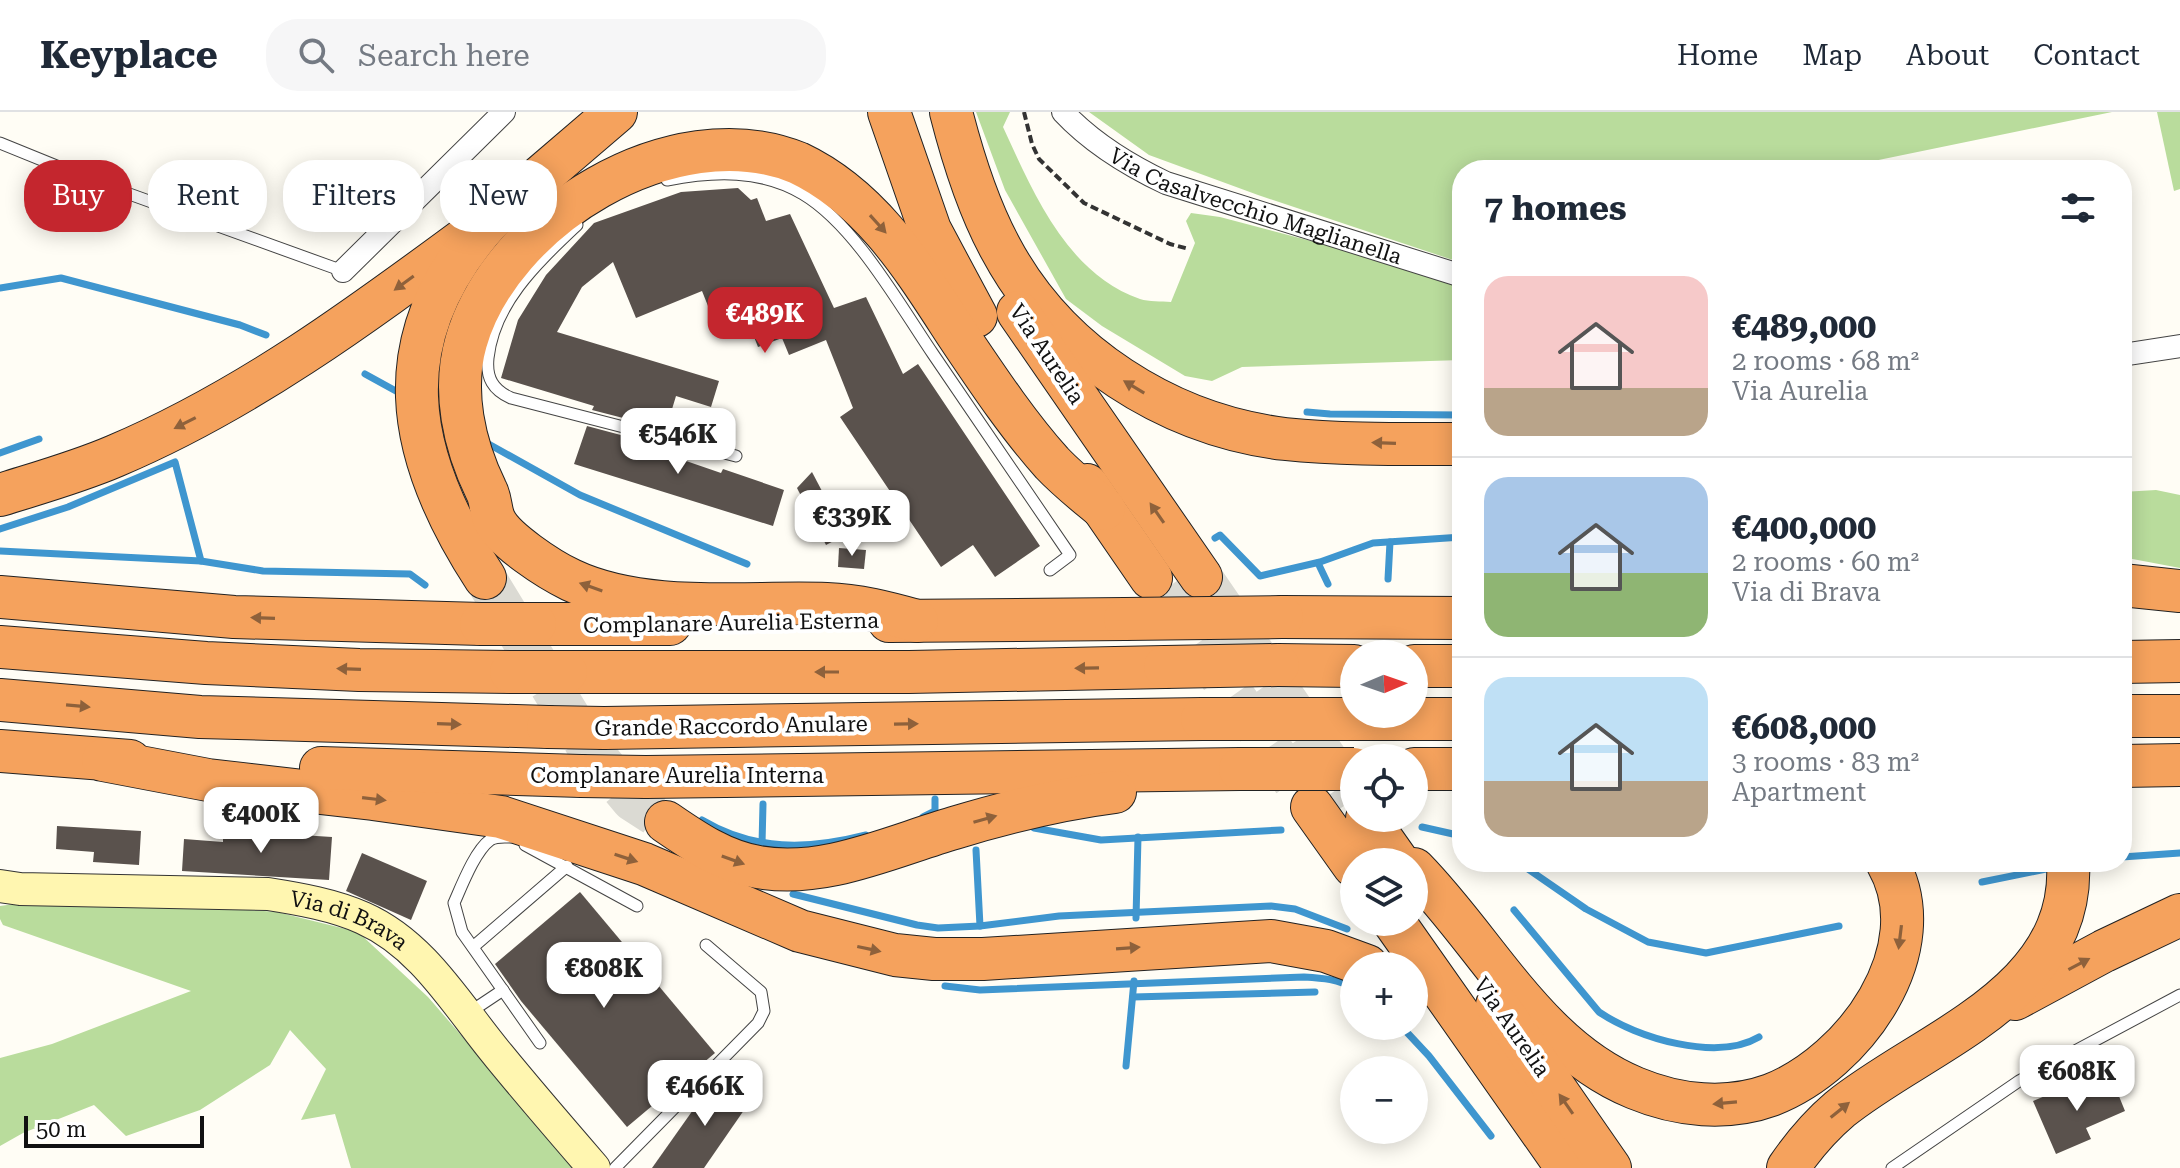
<!DOCTYPE html>
<meta charset="utf-8">
<style>
body{margin:0;font-family:"Roboto Serif",serif;background:#f6f6f7;color:#1f2937;height:100vh;display:flex;flex-direction:column;font-size:30px;white-space:nowrap}
*{box-sizing:border-box;margin:0}
p{font-size:26px;color:#747a83}
.icon{flex:none;width:44px;height:44px;fill:none;stroke:currentColor;stroke-width:2;stroke-linecap:round;stroke-linejoin:round}
.map{position:relative;flex:1;overflow:hidden}
.drawer{position:absolute;left:1452px;top:48px;width:680px;height:712px;display:flex;flex-direction:column;background:#fff;border-radius:32px;box-shadow:0 4px 20px #0003}
.drawer>*{flex:none}
.guide{position:absolute;left:24px;top:48px;width:760px;height:72px;display:flex;gap:16px}
.needle{width:52px;rotate:88deg}
.tools{position:absolute;left:1340px;top:528px;display:grid;gap:16px}
.tools a{display:grid;place-items:center;width:88px;height:88px;border-radius:50%;background:#fff;box-shadow:0 4px 20px #0003;font-size:40px}
.scale{position:absolute;left:24px;bottom:20px;width:180px;box-sizing:border-box;padding-left:8px;border:4px solid #111;border-top:0;font-size:22px;line-height:28px;white-space:nowrap;color:#111;-webkit-text-stroke:6px #fff;paint-order:stroke}
.price{position:absolute;translate:-50% -68px;padding:0 18px;border-radius:16px;background:#fff;color:#222;font-size:26px;line-height:52px;filter:drop-shadow(0 2px 4px #0008)}
.price::after{content:'';position:absolute;left:50%;top:48px;width:24px;height:18px;margin-left:-12px;background:inherit;clip-path:polygon(0 0,100% 0,50% 100%)}
.price.on{background:#c4262e;color:#fff}
ul{padding:0;list-style:none}
li{display:flex;align-items:center;gap:24px;height:200px;padding:0 32px}
li+li{border-top:2px solid #e0e1e3}
li span{display:grid;place-items:center;flex:none;width:224px;height:160px;border-radius:24px;color:#555}
li>.icon{margin-inline-start:auto}
span .icon{width:96px;height:96px;fill:#fffc;stroke-width:1}
li b{font-size:34px}
h2{display:flex;justify-content:space-between;align-items:center;height:96px;padding:0 32px;font-size:34px}
.pill{padding:0 28px;border-radius:32px;background:#fff;box-shadow:0 4px 20px #0003;font-size:28px;line-height:72px}
.pill.on{background:#c4262e;color:#fff}
header{display:flex;align-items:center;gap:48px;box-sizing:border-box;height:112px;padding:0 40px;background:#fff;border-bottom:2px solid #e0e1e3}
header strong{font-size:38px}
nav{display:flex;gap:44px;margin-inline-start:auto;font-size:28px}
.search{width:560px;height:72px;background:#f6f6f7;display:flex;align-items:center;gap:20px;box-sizing:border-box;padding:0 28px;border-radius:32px;color:#747a83;font-size:30px}
.map>svg:first-child{display:block}
.forest{fill:#b9dc9c}
.lines{fill:none;stroke-linecap:round;stroke-linejoin:round}
.stream{stroke:#3f96cf;stroke-width:7}
.building{fill:#5a524d}
.highway-tunnel{stroke:#dbdad3;stroke-width:42;stroke-dasharray:42 21;stroke-linecap:butt}
.lane-casing{stroke:#444;stroke-width:13}
.street-casing{stroke:#444;stroke-width:24}
.secondary-casing{stroke:#333;stroke-width:34}
.highway-casing{stroke:#222;stroke-width:44}
.path{stroke:#333;stroke-width:4;stroke-dasharray:8 4;stroke-linecap:butt}
.lane{stroke:#fff;stroke-width:11}
.street{stroke:#fff;stroke-width:22}
.secondary{stroke:#fff6b0;stroke-width:32}
.highway{stroke:#f5a25d;stroke-width:42}
.highway-bridge-casing{stroke:#222;stroke-width:44;stroke-linecap:butt}
.highway-bridge{stroke:#f5a25d;stroke-width:42}
.oneway{fill:#8e613b}
.labels{text-anchor:middle;dominant-baseline:central;stroke-width:8;stroke-linejoin:round;paint-order:stroke}
.street-label{font-size:22px;fill:#111;stroke:#fff}
</style>
<header>
<strong>Keyplace</strong>
<div class="search"><svg class="icon" aria-label="search" viewBox="0 0 24 24"><circle cx="10" cy="10" r="6"/><path d="M15 15l6 6"/></svg>Search here</div>
<nav><a>Home</a><a>Map</a><a>About</a><a>Contact</a></nav>
</header>
<div class="map">
<svg width="2180" height="1056" viewBox="0 0 2180 1056">
<rect width="100%" height="100%" fill="#fffdf5"/>
<g class="forest">
<path d="M 976,0 L 1010,0 L 1003,15 C 1033,80 1066,161 1140,187 C 1149,190 1161,189 1171,190 L 1195,131 L 1186,109 L 1191,101 L 1220,105 L 1357,141 L 1462,175 L 1462,248 L 1242,255 L 1212,269 L 1185,264 L 1102,214 L 1066,187 L 1005,78 Z"/>
<path d="M 1089,0 L 2112,0 L 1864,51 L 1847,58 L 1462,58 L 1462,151 L 1258,83 L 1149,43 Z"/>
<path d="M 2157,0 L 2180,0 L 2180,77 L 2174,79 Z"/>
<path d="M 2156,378 L 2180,383 L 2180,456 L 2122,445 L 2122,380 Z"/>
<path d="M 70,784 L 277,800 L 358,820 L 428,885 L 576,1056 L 351,1056 L 335,1002 L 301,1008 L 326,957 L 290,918 L 270,953 L 200,998 L 126,1024 L 94,993 L 23,1021 L 0,1034 L 0,946 L 52,932 L 191,879 L 3,813 L 0,807 L 0,794 Z"/>
</g>
<g class="lines">
<g class="stream">
<path d="M 0,176 L 61,166 L 240,213 L 266,223"/>
<path d="M 365,262 L 405,284"/>
<path d="M 1307,300 L 1330,302 L 1462,303"/>
<path d="M 485,330 L 580,383 L 747,452"/>
<path d="M 0,341 L 39,327"/>
<path d="M 0,417 L 68,395 L 175,350 L 201,449"/>
<path d="M 1215,426 L 1220,423 L 1260,464 L 1320,450 L 1373,431 L 1462,425"/>
<path d="M 0,439 L 201,449 L 263,459 L 410,462 L 425,473"/>
<path d="M 1318,451 L 1328,472"/>
<path d="M 1388,467 L 1390,430"/>
<path d="M 923,705 L 935,699 L 935,687"/>
<path d="M 702,708 C 754,739 808,738 866,723"/>
<path d="M 1422,715 L 1462,724"/>
<path d="M 1034,716 L 1101,728 L 1281,718"/>
<path d="M 762,732 L 763,692"/>
<path d="M 976,738 L 980,814"/>
<path d="M 2122,745 L 2180,741"/>
<path d="M 1518,750 L 1586,797 L 1648,830 L 1706,841 L 1839,814"/>
<path d="M 1982,770 L 2051,756"/>
<path d="M 793,782 L 917,813 L 938,816 L 980,814 L 1059,804 L 1271,794 L 1295,797 L 1347,817"/>
<path d="M 1514,798 L 1599,900 C 1637,926 1717,950 1759,925"/>
<path d="M 1136,806 L 1138,725"/>
<path d="M 945,874 L 980,878 L 1304,865 C 1322,866 1339,867 1354,877"/>
<path d="M 1133,885 L 1315,880"/>
<path d="M 1401,914 L 1429,944 L 1491,1024"/>
<path d="M 1126,954 L 1134,869"/>
</g>
</g>
<g class="building">
<path d="M 738,76 L 751,88 L 757,86 L 766,109 L 790,102 L 834,196 L 866,185 L 903,262 L 918,252 L 1040,434 L 995,465 L 973,433 L 941,455 L 840,305 L 853,296 L 826,228 L 789,243 L 782,226 L 758,235 L 743,197 L 714,209 L 702,179 L 636,206 L 613,150 L 582,175 L 557,220 L 719,269 L 711,295 L 676,284 L 666,317 L 592,298 L 594,294 L 501,266 L 518,208 L 546,163 L 594,111 L 681,80 Z"/>
<path d="M 587,314 L 662,334 L 660,340 L 721,361 L 723,357 L 784,378 L 773,414 L 574,352 Z"/>
<path d="M 812,360 L 845,423 L 826,433 L 797,376 Z"/>
<path d="M 839,436 L 866,438 L 864,457 L 838,455 Z"/>
<path d="M 57,714 L 141,719 L 139,753 L 93,750 L 94,740 L 56,737 Z"/>
<path d="M 223,718 L 332,725 L 329,768 L 182,759 L 184,727 L 223,730 Z"/>
<path d="M 362,741 L 427,769 L 411,808 L 346,779 Z"/>
<path d="M 580,780 L 715,941 L 627,1015 L 521,889 L 495,852 Z"/>
<path d="M 717,964 L 751,988 L 704,1056 L 652,1056 Z"/>
<path d="M 2112,967 L 2125,999 L 2086,1016 L 2091,1027 L 2056,1042 L 2033,989 L 2069,974 L 2073,983 Z"/>
</g>
<g class="lines">
<g class="highway-tunnel">
<path d="M 1201,465 L 1354,687"/>
<path d="M 485,466 L 586,632 L 632,688 L 666,710"/>
<path d="M 1161,480 L 1302,681"/>
</g>
<defs>
<g id="lane">
<path d="M 0,31 L 96,70 L 343,159"/>
<path d="M 667,68 C 713,59 762,57 803,82 C 855,113 899,192 933,242 C 978,309 1024,376 1070,443 L 1050,458"/>
<path d="M 577,113 C 538,150 494,190 488,246 C 486,266 493,278 511,286 L 736,344"/>
<path d="M 510,725 C 503,725 496,724 490,728 C 475,739 462,773 454,791 L 462,820 L 540,931"/>
<path d="M 525,733 L 637,794"/>
<path d="M 473,835 L 567,754"/>
<path d="M 470,900 L 503,878"/>
<path d="M 615,1056 L 758,911 L 764,899 L 761,880 L 706,833"/>
<path d="M 1892,1056 L 2019,969 L 2180,883"/>
</g>
<g id="street">
<path id="s1" d="M 1063,0 C 1092,31 1128,53 1166,71 L 1462,164"/>
<path d="M 343,159 L 504,0"/>
<path d="M 2122,243 L 2180,234"/>
</g>
<g id="secondary">
<path id="s2" d="M 0,774 L 20,777 L 268,782 C 300,787 334,793 363,806 C 424,833 458,895 499,944 C 530,982 562,1019 594,1056"/>
</g>
<g id="highway">
<path d="M 889,0 L 930,118 L 976,204"/>
<path d="M 951,0 C 963,47 978,95 1001,137 C 1057,242 1168,313 1285,327 C 1343,333 1404,332 1462,332"/>
<path d="M 1018,200 L 1201,465"/>
<path d="M 1087,373 L 1151,466"/>
<path d="M 0,383 C 38,371 78,360 115,344 C 252,286 371,196 490,108"/>
<path d="M 485,466 C 404,342 383,226 490,108 L 616,0"/>
<path d="M 2122,473 L 2180,479"/>
<path d="M 0,485 L 234,505 L 481,512"/>
<path d="M 1282,505 L 1462,506"/>
<path d="M 889,509 L 1125,507"/>
<path d="M 917,509 C 888,501 858,493 827,492 C 747,489 645,503 571,468 C 550,458 503,428 494,407 C 490,397 491,387 486,378 C 464,333 452,279 466,230 C 501,107 673,0 798,51 C 872,86 914,156 957,222 C 986,265 1017,312 1052,351 C 1068,368 1086,382 1104,397"/>
<path d="M 535,512 L 670,512"/>
<path d="M 0,535 L 206,551 L 359,558 L 511,560"/>
<path d="M 2122,550 L 2180,549"/>
<path d="M 1278,553 L 1354,554"/>
<path d="M 1414,554 L 1462,554"/>
<path d="M 566,560 L 909,560 L 1165,555"/>
<path d="M 0,588 L 200,605 L 548,615"/>
<path d="M 2122,604 L 2180,604"/>
<path d="M 1357,607 L 1462,607"/>
<path d="M 604,616 L 1202,607"/>
<path d="M 0,639 L 130,649"/>
<path d="M 103,648 L 208,668 L 373,687 L 501,705 L 644,752 L 800,819 L 895,843 L 934,847 L 983,847 L 1271,829 L 1326,839 L 1367,854"/>
<path d="M 2122,654 L 2180,653"/>
<path d="M 321,656 L 581,664"/>
<path d="M 1414,657 L 1462,657"/>
<path d="M 646,665 L 1240,657"/>
<path d="M 1312,695 L 1354,754"/>
<path d="M 1367,706 L 1398,750"/>
<path d="M 666,710 C 695,730 723,749 758,755 C 824,767 892,734 954,716 C 1007,700 1060,687 1115,680"/>
<path d="M 1414,757 C 1486,830 1537,936 1635,976 C 1678,994 1727,999 1771,983 C 1854,951 1937,837 1887,750"/>
<path d="M 1394,810 L 1567,1056"/>
<path d="M 2015,887 L 2104,839 L 2180,803"/>
<path d="M 1497,893 L 1610,1056"/>
<path d="M 1788,1056 C 1803,1034 1820,1014 1840,997 C 1924,929 2076,883 2068,750"/>
</g>
</defs>
<use href="#lane" class="lane-casing"/>
<use href="#street" class="street-casing"/>
<use href="#secondary" class="secondary-casing"/>
<use href="#highway" class="highway-casing"/>
<path class="path" d="M 1024,0 L 1032,32 L 1039,47 L 1084,91 L 1170,132 L 1189,137"/>
<use href="#lane" class="lane"/>
<use href="#street" class="street"/>
<use href="#secondary" class="secondary"/>
<use href="#highway" class="highway"/>
<defs>
<g id="highway-bridge">
<path d="M 1125,507 L 1282,505"/>
<path d="M 481,512 L 535,512"/>
<path d="M 1165,555 L 1278,553"/>
<path d="M 511,560 L 566,560"/>
<path d="M 1202,607 L 1357,607"/>
<path d="M 548,615 L 604,616"/>
<path d="M 1240,657 L 1354,657"/>
<path d="M 581,664 L 646,665"/>
</g>
</defs>
<use href="#highway-bridge" class="highway-bridge-casing"/>
<use href="#highway-bridge" class="highway-bridge"/>
</g>
<defs><path id="oneway-solid" d="M-6-.8H1V-3.2L6.5 0L1 3.2V.8H-6Z" transform="scale(2)"/></defs>
<g class="oneway">
<use href="#oneway-solid" transform="translate(878 112) rotate(48)"/>
<use href="#oneway-solid" transform="translate(404 171) rotate(144)"/>
<use href="#oneway-solid" transform="translate(1134 275) rotate(-149)"/>
<use href="#oneway-solid" transform="translate(185 311) rotate(153)"/>
<use href="#oneway-solid" transform="translate(1384 331) rotate(-178)"/>
<use href="#oneway-solid" transform="translate(1157 401) rotate(-125)"/>
<use href="#oneway-solid" transform="translate(591 475) rotate(-161)"/>
<use href="#oneway-solid" transform="translate(263 506) rotate(-178)"/>
<use href="#oneway-solid" transform="translate(1087 556) rotate(179)"/>
<use href="#oneway-solid" transform="translate(349 557) rotate(-178)"/>
<use href="#oneway-solid" transform="translate(827 560) rotate(180)"/>
<use href="#oneway-solid" transform="translate(78 594) rotate(5)"/>
<use href="#oneway-solid" transform="translate(449 612) rotate(2)"/>
<use href="#oneway-solid" transform="translate(906 612) rotate(-1)"/>
<use href="#oneway-solid" transform="translate(374 687) rotate(7)"/>
<use href="#oneway-solid" transform="translate(985 707) rotate(-16)"/>
<use href="#oneway-solid" transform="translate(626 746) rotate(18)"/>
<use href="#oneway-solid" transform="translate(733 748) rotate(20)"/>
<use href="#oneway-solid" transform="translate(1900 825) rotate(97)"/>
<use href="#oneway-solid" transform="translate(1128 836) rotate(-4)"/>
<use href="#oneway-solid" transform="translate(869 837) rotate(12)"/>
<use href="#oneway-solid" transform="translate(2079 852) rotate(-28)"/>
<use href="#oneway-solid" transform="translate(1725 991) rotate(175)"/>
<use href="#oneway-solid" transform="translate(1566 992) rotate(-125)"/>
<use href="#oneway-solid" transform="translate(1840 998) rotate(-39)"/>
</g>
<g class="labels">
<g class="street-label">
<text stroke="none"><textPath href="#s1" startOffset="218">Via Casalvecchio Maglianella</textPath></text>
<text transform="translate(1047 242) rotate(56)">Via Aurelia</text>
<text transform="translate(731 511) rotate(-1)">Complanare Aurelia Esterna</text>
<text transform="translate(731 614) rotate(-1)">Grande Raccordo Anulare</text>
<text x="677" y="663">Complanare Aurelia Interna</text>
<text stroke="none"><textPath href="#s2" startOffset="354">Via di Brava</textPath></text>
<text transform="translate(1512 915) rotate(55)">Via Aurelia</text>
</g>
</g>
</svg>
<div class="tools">
<a><svg class="needle" viewBox="-14 -14 28 28"><path d="M0-13l5 13h-10z" fill="#e53935"/><path d="M0 13l5-13h-10z" fill="#747a83"/></svg></a>
<a><svg class="icon" aria-label="locate" viewBox="0 0 24 24"><circle cx="12" cy="12" r="6"/><path d="M12 2v4M12 18v4M2 12h4M18 12h4"/></svg></a>
<a><svg class="icon" aria-label="layers" viewBox="0 0 24 24"><path d="M12 4l9 5-9 5-9-5zM3 14l9 5 9-5"/></svg></a>
<a>+</a>
<a>−</a>
</div>
<div class="scale">50 m</div>
<b class="price on" style="left:765px;top:243px">€489K</b>
<b class="price" style="left:678px;top:364px">€546K</b>
<b class="price" style="left:852px;top:446px">€339K</b>
<b class="price" style="left:261px;top:743px">€400K</b>
<b class="price" style="left:604px;top:898px">€808K</b>
<b class="price" style="left:2077px;top:1001px">€608K</b>
<b class="price" style="left:705px;top:1016px">€466K</b>
<div class="guide">
<a class="pill on">Buy</a>
<a class="pill">Rent</a>
<a class="pill">Filters</a>
<a class="pill">New</a>
</div>
<section class="drawer">
<h2>7 homes<svg class="icon" aria-label="filters" viewBox="0 0 24 24"><path d="M4 7h16M4 17h16"/><circle cx="9" cy="7" r="2"/><circle cx="15" cy="17" r="2"/></svg></h2>
<ul>
<li><span style="background:linear-gradient(#f6c9c9 70%,#b9a48a 0)"><svg class="icon" aria-label="home" viewBox="0 0 24 24"><path d="M3 11l9-7 9 7M6 9v11h12V9"/></svg></span><div><b>€489,000</b><p>2 rooms · 68 m²</p><p>Via Aurelia</p></div></li>
<li><span style="background:linear-gradient(#a9c7e8 60%,#8fb573 0)"><svg class="icon" aria-label="home" viewBox="0 0 24 24"><path d="M3 11l9-7 9 7M6 9v11h12V9"/></svg></span><div><b>€400,000</b><p>2 rooms · 60 m²</p><p>Via di Brava</p></div></li>
<li><span style="background:linear-gradient(#bfe0f5 65%,#b9a48a 0)"><svg class="icon" aria-label="home" viewBox="0 0 24 24"><path d="M3 11l9-7 9 7M6 9v11h12V9"/></svg></span><div><b>€608,000</b><p>3 rooms · 83 m²</p><p>Apartment</p></div></li>
</ul>
</section>
</div>
